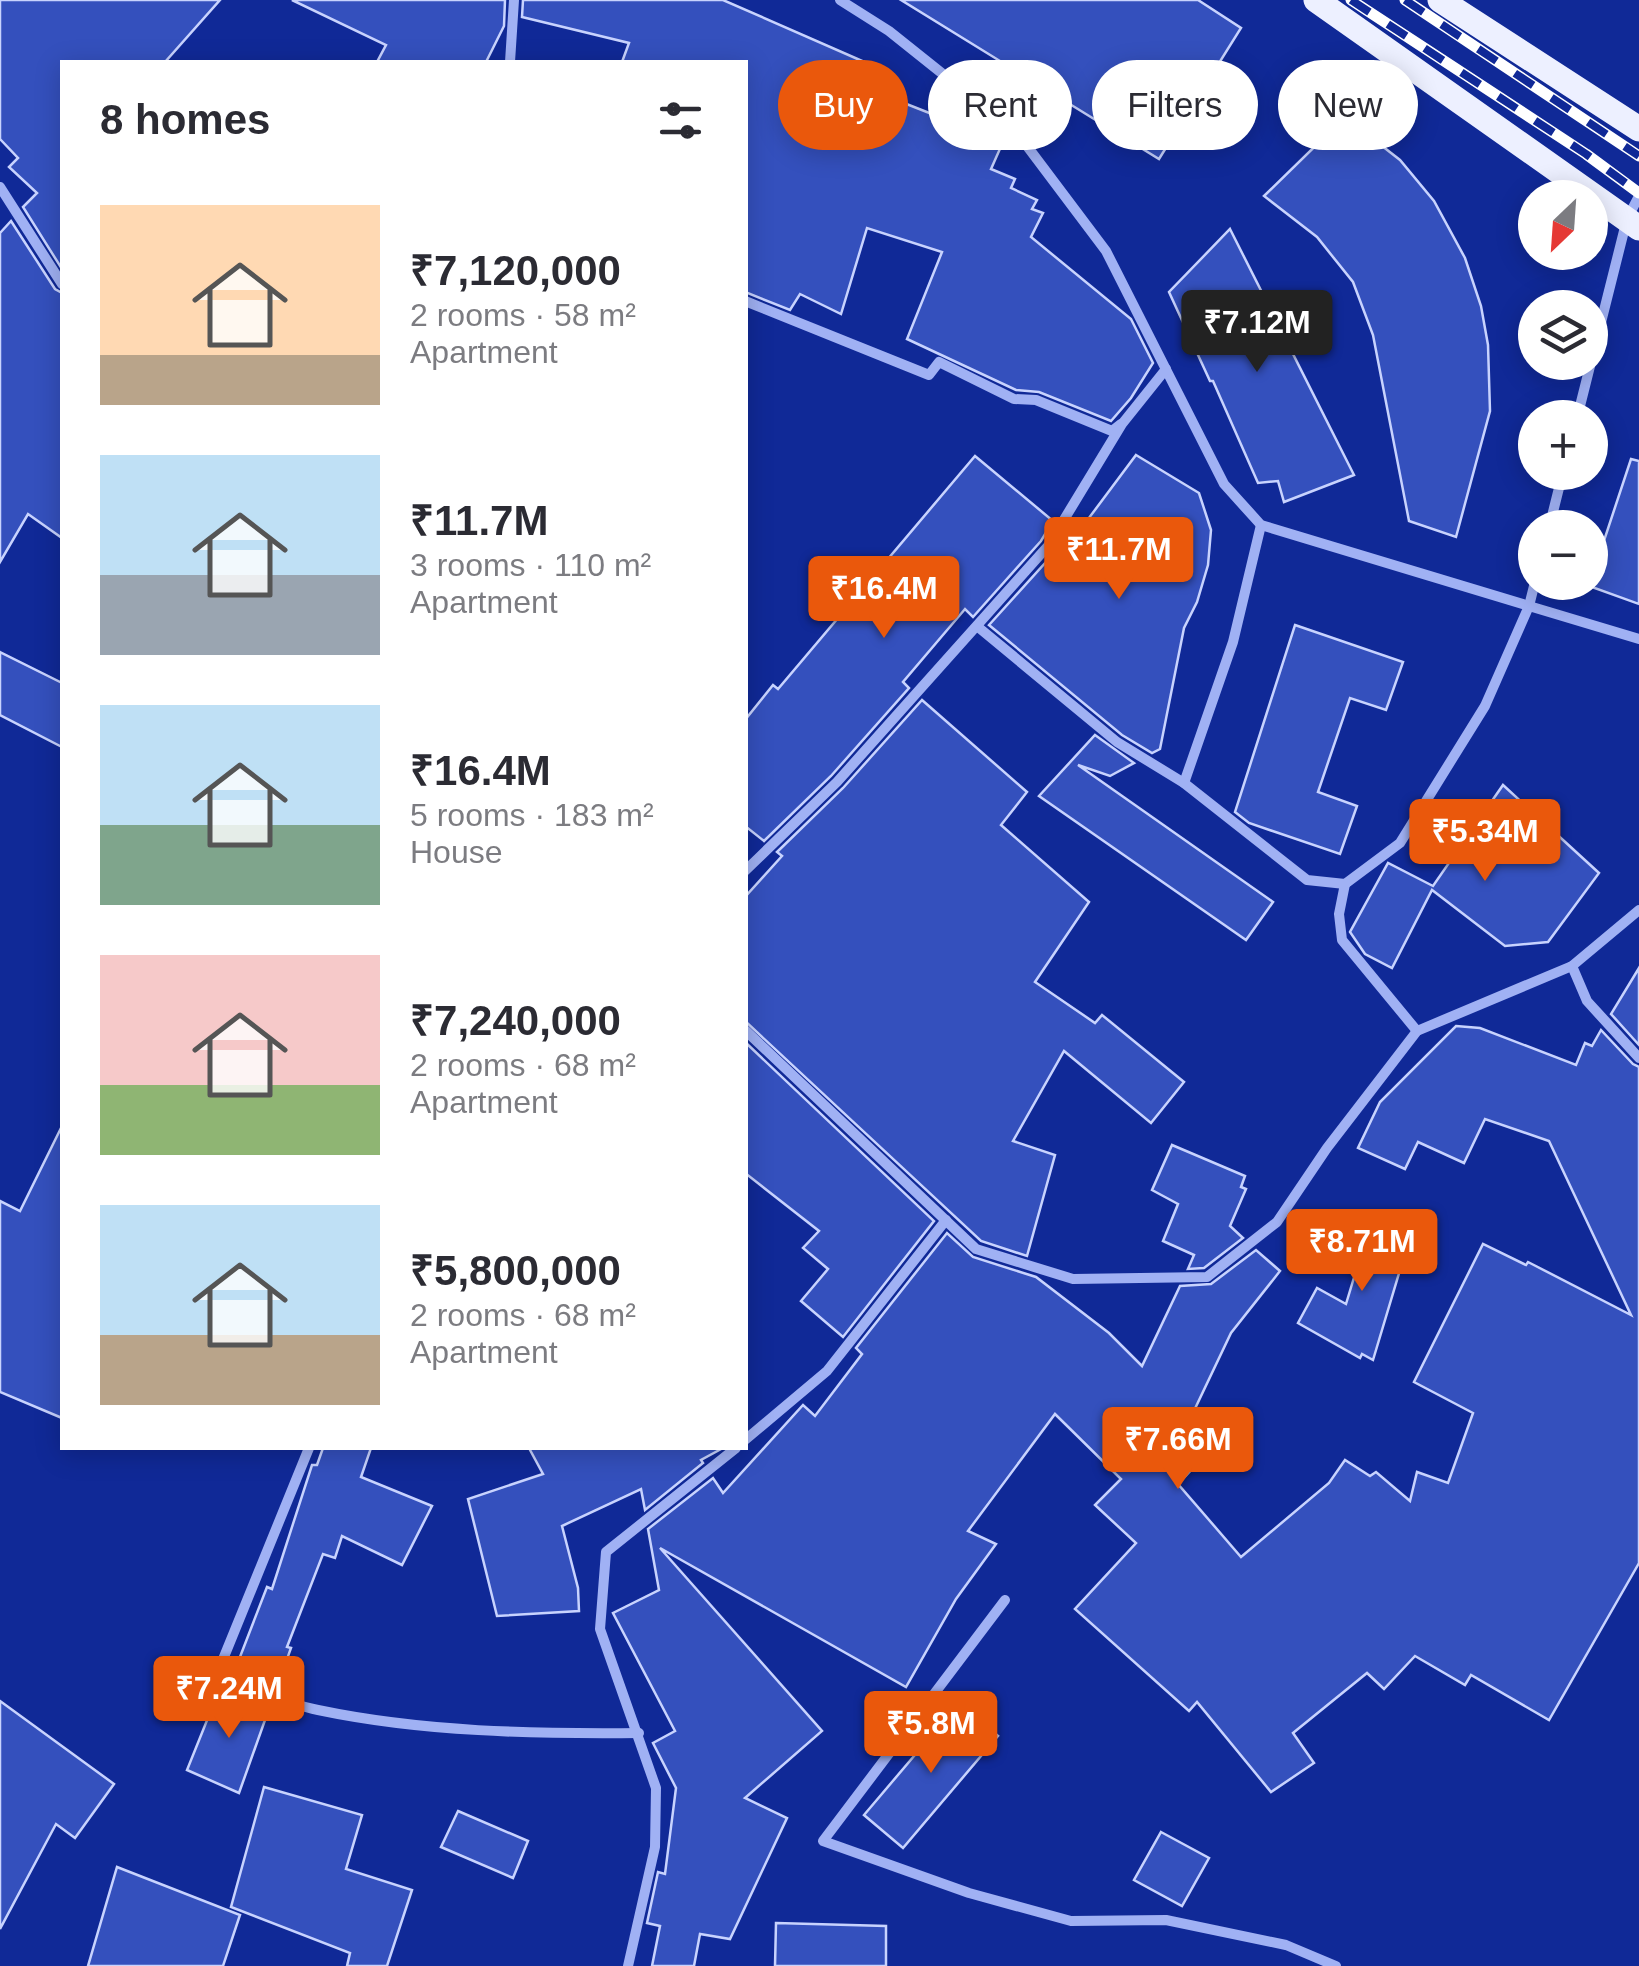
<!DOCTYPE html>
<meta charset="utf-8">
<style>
body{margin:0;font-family:Helvetica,sans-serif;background:#f7f7f7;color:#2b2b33;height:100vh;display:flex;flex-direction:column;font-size:38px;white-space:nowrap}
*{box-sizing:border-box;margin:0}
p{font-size:32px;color:#7c7c81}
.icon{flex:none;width:55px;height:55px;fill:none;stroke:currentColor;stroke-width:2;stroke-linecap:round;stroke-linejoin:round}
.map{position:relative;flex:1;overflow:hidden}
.drawer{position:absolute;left:60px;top:60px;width:688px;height:1390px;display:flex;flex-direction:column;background:#fff;border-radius:0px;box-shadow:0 5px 25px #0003}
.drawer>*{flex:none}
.banner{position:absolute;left:778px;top:60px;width:710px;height:90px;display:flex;gap:20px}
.needle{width:65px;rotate:205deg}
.tools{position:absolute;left:1518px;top:180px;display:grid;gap:20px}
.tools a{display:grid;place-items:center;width:90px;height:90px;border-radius:50%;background:#fff;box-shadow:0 5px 25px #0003;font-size:50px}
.price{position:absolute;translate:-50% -85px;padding:0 22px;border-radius:10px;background:#ea580c;color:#fff;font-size:32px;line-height:65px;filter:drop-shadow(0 2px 5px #0008)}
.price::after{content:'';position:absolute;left:50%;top:60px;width:30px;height:22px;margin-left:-15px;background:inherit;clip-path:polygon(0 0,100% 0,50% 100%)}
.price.active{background:#222;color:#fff}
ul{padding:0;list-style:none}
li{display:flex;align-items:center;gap:30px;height:250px;padding:0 40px}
li span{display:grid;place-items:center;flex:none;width:280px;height:200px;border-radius:0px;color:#555}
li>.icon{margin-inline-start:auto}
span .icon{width:120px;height:120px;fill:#fffc;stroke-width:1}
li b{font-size:42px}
h2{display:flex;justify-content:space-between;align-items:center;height:120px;padding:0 40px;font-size:42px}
.tag{padding:0 35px;border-radius:45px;background:#fff;box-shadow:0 5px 25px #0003;font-size:35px;line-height:90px}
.tag.active{background:#ea580c;color:#fff}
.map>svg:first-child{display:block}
.building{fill:#3450bd;stroke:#c8d3fe;stroke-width:2.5}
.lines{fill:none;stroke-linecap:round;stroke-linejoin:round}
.street{stroke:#a0b1f4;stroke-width:10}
.primary{stroke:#edf0ff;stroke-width:25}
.rail-casing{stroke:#fff;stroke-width:11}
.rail{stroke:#102997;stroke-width:8;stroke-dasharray:22;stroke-linecap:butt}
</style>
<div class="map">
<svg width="1639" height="1966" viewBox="0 0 1639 1966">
<rect width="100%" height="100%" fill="#102997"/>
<g class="building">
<path d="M 0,0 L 220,0 L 165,62 L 62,62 L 62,269 L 23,207 L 37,193 L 9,167 L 18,158 L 0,139 Z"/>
<path d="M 292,0 L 505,0 L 504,26 L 486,62 L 377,62 L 386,45 Z"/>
<path d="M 523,0 L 723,0 L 885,71 L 876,92 L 1003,142 L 991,169 L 1015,179 L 1011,188 L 1037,200 L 1032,209 L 1043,213 L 1031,237 L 1131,319 L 1153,363 L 1131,398 L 1111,421 L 1039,392 L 1016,390 L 907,339 L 942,252 L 867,228 L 841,314 L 800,294 L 790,310 L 745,292 L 745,62 L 622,62 L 629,43 L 522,17 Z"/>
<path d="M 901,0 L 1198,0 L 1241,28 L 1159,159 Z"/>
<path d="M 1345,117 L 1400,160 L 1434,201 L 1465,258 L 1481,306 L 1488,345 L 1490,411 L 1456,537 L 1409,521 L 1373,335 L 1353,282 L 1317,237 L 1264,196 Z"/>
<path d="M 11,221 L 55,289 L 62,293 L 62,538 L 28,514 L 0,562 L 0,233 Z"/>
<path d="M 1230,229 L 1354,475 L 1284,502 L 1278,481 L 1258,483 L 1213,381 L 1210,381 L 1169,292 Z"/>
<path d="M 1136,455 L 1199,493 L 1211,530 L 1208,565 L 1197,602 L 1184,628 L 1160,749 L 1152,753 L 1122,735 L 989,625 L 1055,552 L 1067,532 L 1074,538 Z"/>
<path d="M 975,456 L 1053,521 L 1041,541 L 973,617 L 965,609 L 903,682 L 909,688 L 831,776 L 764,841 L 745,826 L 745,720 L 773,685 L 778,689 Z"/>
<path d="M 1631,459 L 1639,461 L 1639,604 L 1589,586 Z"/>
<path d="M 1295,625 L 1403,662 L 1386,710 L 1350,698 L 1318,792 L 1357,806 L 1340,854 L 1249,823 L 1235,812 Z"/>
<path d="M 0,652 L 62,683 L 62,747 L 0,715 Z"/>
<path d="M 922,700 L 1027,792 L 1001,825 L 1089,902 L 1035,982 L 1095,1023 L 1102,1015 L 1184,1082 L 1151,1123 L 1064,1051 L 1013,1141 L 1055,1155 L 1027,1256 L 981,1241 L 745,1021 L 745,897 L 782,856 L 777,852 L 843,788 Z"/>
<path d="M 1095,735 L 1134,763 L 1110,776 L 1078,765 L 1273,902 L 1246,940 L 1039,796 Z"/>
<path d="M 1503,785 L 1599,873 L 1548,942 L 1505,946 L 1432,890 L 1392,968 L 1365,954 L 1350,932 L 1388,863 L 1433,886 Z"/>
<path d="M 1639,968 L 1639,1045 L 1611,1014 Z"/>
<path d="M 1456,1026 L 1480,1028 L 1576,1065 L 1585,1043 L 1592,1046 L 1601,1030 L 1633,1064 L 1639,1067 L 1639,1563 L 1549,1720 L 1471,1675 L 1465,1685 L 1415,1656 L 1384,1689 L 1367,1673 L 1293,1733 L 1314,1763 L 1271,1792 L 1197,1702 L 1189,1711 L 1075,1609 L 1136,1543 L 1095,1505 L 1121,1479 L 1055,1414 L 968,1531 L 996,1544 L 956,1599 L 906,1687 L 660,1548 L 822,1731 L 745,1798 L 787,1818 L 730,1939 L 700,1934 L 694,1966 L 652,1966 L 660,1926 L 647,1923 L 658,1872 L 665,1874 L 676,1788 L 653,1743 L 675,1731 L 613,1613 L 659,1590 L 648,1529 L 713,1478 L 723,1493 L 803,1405 L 815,1416 L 862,1354 L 856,1348 L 947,1233 L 973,1257 L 1036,1277 L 1109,1333 L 1142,1366 L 1180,1286 L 1211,1284 L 1256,1250 L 1280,1271 L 1231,1333 L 1192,1415 L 1220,1440 L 1178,1484 L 1241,1557 L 1329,1483 L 1345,1460 L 1370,1476 L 1376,1472 L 1410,1501 L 1417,1472 L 1448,1483 L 1473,1413 L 1414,1382 L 1483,1244 L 1526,1265 L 1528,1262 L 1631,1315 L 1549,1141 L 1485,1119 L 1464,1163 L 1418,1142 L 1405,1169 L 1358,1148 L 1380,1102 Z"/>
<path d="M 745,1042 L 934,1221 L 843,1337 L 801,1301 L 828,1269 L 803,1248 L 819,1231 L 745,1173 Z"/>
<path d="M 62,1126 L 62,1418 L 0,1392 L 0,1201 L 20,1211 Z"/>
<path d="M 1172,1145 L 1245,1176 L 1241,1187 L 1246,1189 L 1230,1226 L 1243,1238 L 1204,1268 L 1188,1269 L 1194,1255 L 1163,1241 L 1178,1204 L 1152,1190 Z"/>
<path d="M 1372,1218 L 1412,1230 L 1373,1360 L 1362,1354 L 1360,1358 L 1298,1323 L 1317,1288 L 1346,1304 Z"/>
<path d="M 323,1448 L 371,1448 L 361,1477 L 432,1506 L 402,1565 L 342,1536 L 335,1558 L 323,1554 L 287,1647 L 291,1648 L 276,1690 L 233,1675 L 267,1587 L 272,1589 L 312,1465 L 317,1465 Z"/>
<path d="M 529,1448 L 723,1448 L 701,1460 L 703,1463 L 645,1510 L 641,1489 L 562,1526 L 578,1588 L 579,1611 L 497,1616 L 468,1499 L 543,1474 Z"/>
<path d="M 226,1692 L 270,1706 L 239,1793 L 187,1770 L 218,1693 L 225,1695 Z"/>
<path d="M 0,1701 L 114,1784 L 75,1838 L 56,1824 L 0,1929 Z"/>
<path d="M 959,1703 L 998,1736 L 903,1848 L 864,1815 Z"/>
<path d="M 264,1787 L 362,1815 L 346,1869 L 412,1890 L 387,1966 L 347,1966 L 350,1953 L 231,1907 Z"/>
<path d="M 458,1811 L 528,1841 L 513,1878 L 441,1847 Z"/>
<path d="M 1161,1832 L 1209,1858 L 1182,1906 L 1134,1880 Z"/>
<path d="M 117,1867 L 240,1915 L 223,1966 L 88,1966 Z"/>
<path d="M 776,1923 L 886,1926 L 886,1966 L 775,1966 Z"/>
</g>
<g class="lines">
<g class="street">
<path d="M 840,0 L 889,31 L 1018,134 L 1106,251 L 1224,484 L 1261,525 L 1529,606 L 1485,706 L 1400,843 L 1345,884"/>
<path d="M 510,62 L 514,0"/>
<path d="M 0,187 L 62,284"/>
<path d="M 745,301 L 929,375 L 939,362 L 1014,399 L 1036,400 L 1112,431 L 1121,424"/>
<path d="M 1577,418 L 1627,219 L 1639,196"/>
<path d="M 1549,528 L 1563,472"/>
<path d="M 1535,582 L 1529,606 L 1639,639"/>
<path d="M 978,627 L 1117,742 L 1184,783 L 1307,880 L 1345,884 L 1339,914 L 1342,940 L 1417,1031"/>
<path d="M 1184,783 L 1233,642 L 1261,525"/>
<path d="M 745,871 L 837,782 L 1048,546 L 1122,424 L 1166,369"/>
<path d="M 1572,966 L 1587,1001 L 1639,1058"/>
<path d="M 745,1030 L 976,1249 L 1073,1279 L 1207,1277 L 1277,1222 L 1327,1148 L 1417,1031 L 1572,966 L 1639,910"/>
<path d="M 745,1440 L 827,1371 L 946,1220"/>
<path d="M 309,1448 L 215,1679 C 249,1689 284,1703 318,1710 C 423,1732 533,1734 639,1733"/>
<path d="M 1005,1600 L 823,1841 L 969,1893 L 1071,1921 L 1166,1920 L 1286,1945 L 1336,1966"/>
<path d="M 628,1966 L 655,1847 L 656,1788 L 600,1629 L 606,1552 L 736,1448"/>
</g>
<g class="primary">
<path d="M 1316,0 L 1639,228"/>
<path d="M 1440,0 L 1639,129"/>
</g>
<defs>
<g id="rail">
<path d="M 1351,0 L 1586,154 L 1639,193"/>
<path d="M 1405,0 L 1639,156"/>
</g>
</defs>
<use href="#rail" class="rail-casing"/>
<use href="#rail" class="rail"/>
</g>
</svg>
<div class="tools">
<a><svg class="needle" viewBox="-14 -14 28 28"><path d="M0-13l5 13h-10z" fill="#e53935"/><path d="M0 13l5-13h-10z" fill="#7c7c81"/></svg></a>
<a><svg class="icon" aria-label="layers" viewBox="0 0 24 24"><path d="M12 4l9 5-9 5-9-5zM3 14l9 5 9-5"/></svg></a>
<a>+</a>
<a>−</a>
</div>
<b class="price active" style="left:1257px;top:375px">₹7.12M</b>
<b class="price" style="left:1119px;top:602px">₹11.7M</b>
<b class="price" style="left:884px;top:641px">₹16.4M</b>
<b class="price" style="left:1485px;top:884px">₹5.34M</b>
<b class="price" style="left:1362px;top:1294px">₹8.71M</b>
<b class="price" style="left:1178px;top:1492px">₹7.66M</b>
<b class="price" style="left:229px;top:1741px">₹7.24M</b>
<b class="price" style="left:931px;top:1776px">₹5.8M</b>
<div class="banner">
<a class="tag active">Buy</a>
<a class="tag">Rent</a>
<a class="tag">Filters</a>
<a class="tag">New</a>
</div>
<section class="drawer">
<h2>8 homes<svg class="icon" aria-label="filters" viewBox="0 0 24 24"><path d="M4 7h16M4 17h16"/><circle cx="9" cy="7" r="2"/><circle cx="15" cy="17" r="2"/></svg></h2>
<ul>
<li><span style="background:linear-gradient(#ffd9b3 75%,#b9a48a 0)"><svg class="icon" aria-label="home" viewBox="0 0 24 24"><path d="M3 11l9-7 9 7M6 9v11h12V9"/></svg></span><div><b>₹7,120,000</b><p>2 rooms · 58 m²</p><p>Apartment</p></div></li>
<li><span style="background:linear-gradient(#bfe0f5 60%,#9aa5b1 0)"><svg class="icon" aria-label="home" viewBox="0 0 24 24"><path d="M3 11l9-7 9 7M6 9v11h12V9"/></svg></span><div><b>₹11.7M</b><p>3 rooms · 110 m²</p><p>Apartment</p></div></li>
<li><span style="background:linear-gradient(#bfe0f5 60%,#7fa58c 0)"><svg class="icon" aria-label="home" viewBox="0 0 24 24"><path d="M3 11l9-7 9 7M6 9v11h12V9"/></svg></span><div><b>₹16.4M</b><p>5 rooms · 183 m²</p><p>House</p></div></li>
<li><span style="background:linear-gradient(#f6c9c9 65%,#8fb573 0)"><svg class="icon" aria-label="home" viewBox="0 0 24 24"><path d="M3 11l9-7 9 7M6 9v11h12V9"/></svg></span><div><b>₹7,240,000</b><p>2 rooms · 68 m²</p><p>Apartment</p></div></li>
<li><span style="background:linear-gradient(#bfe0f5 65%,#b9a48a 0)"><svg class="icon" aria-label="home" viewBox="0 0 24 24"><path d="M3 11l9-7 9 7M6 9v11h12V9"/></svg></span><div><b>₹5,800,000</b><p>2 rooms · 68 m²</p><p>Apartment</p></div></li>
</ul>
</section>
</div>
